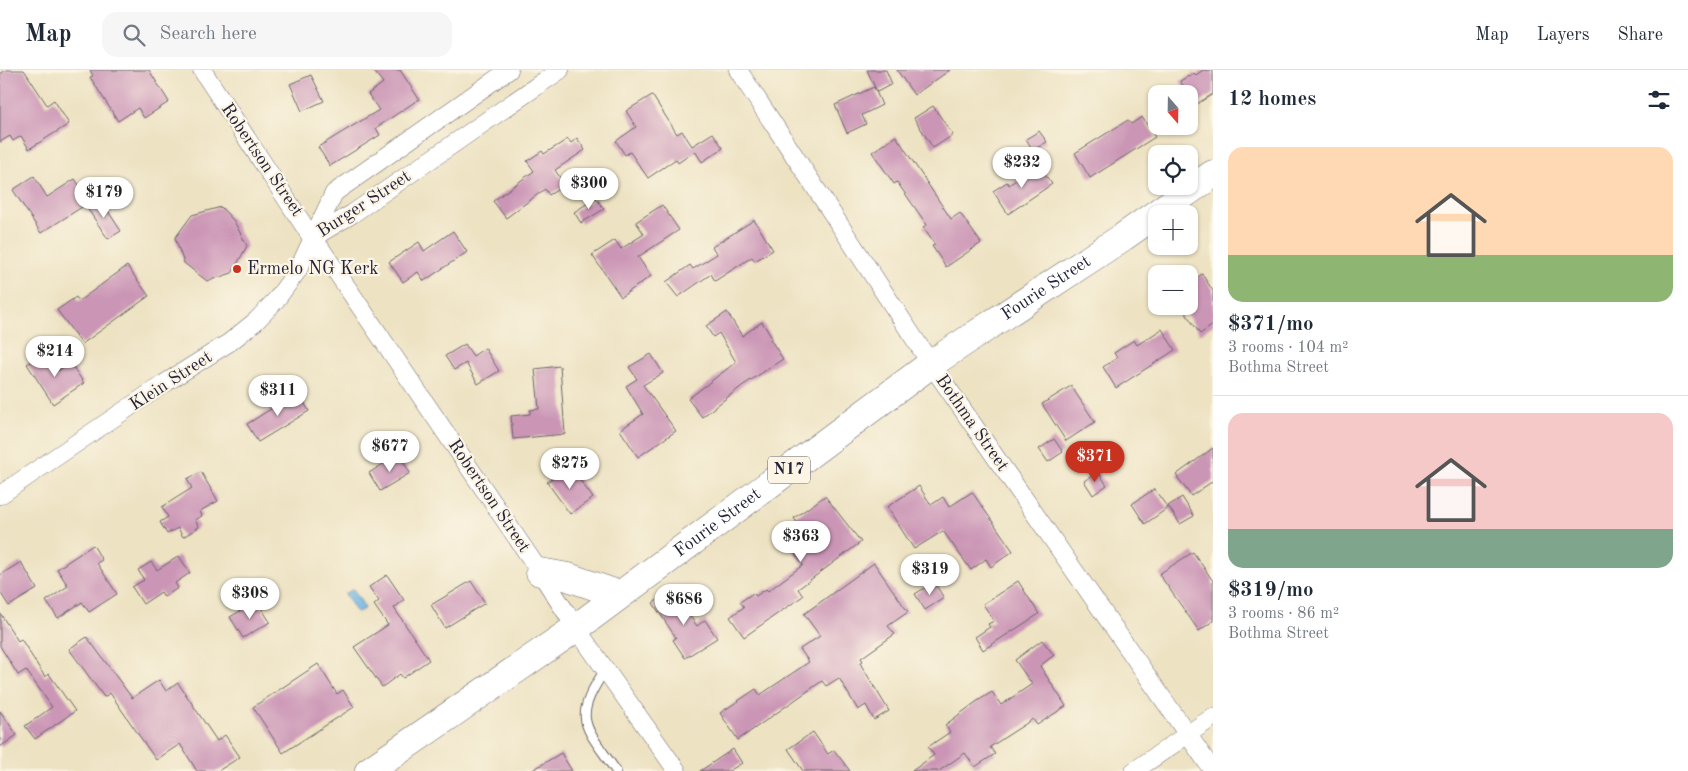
<!DOCTYPE html>
<meta charset="utf-8">
<style>
body{margin:0;font-family:"Old Standard TT",serif;background:#f6f6f7;color:#1f2937;height:100vh;display:flex;flex-direction:column;font-size:19px;white-space:nowrap}
*{box-sizing:border-box;margin:0}
p{font-size:16px;color:#747a83}
.icon{flex:none;width:28px;height:28px;fill:none;stroke:currentColor;stroke-width:2;stroke-linecap:round;stroke-linejoin:round}
.map{position:relative;flex:1;overflow:hidden}
.panel{display:flex;flex-direction:column;background:#fff;width:475px}
.panel>*{flex:none}
.needle{width:32px;rotate:160deg}
.buttons{position:absolute;left:1148px;top:15px;display:grid;gap:10px}
.buttons a{display:grid;place-items:center;width:50px;height:50px;border-radius:10px;background:#fff;box-shadow:0 1px 4px #0004;font-size:25px}
.price{position:absolute;translate:-50% -42px;padding:0 11px;border-radius:18px;background:#fff;color:#222;font-size:16px;line-height:32px;filter:drop-shadow(0 1px 2px #0008)}
.price::after{content:'';position:absolute;left:50%;top:30px;width:15px;height:11px;margin-left:-8px;background:inherit;clip-path:polygon(0 0,100% 0,50% 100%)}
.price.on{background:#c8321e;color:#fff}
ul{padding:0;list-style:none}
li{display:grid;align-content:center;gap:10px;height:265px;padding:0 15px}
li+li{border-top:1px solid #e0e1e3}
li span{display:grid;place-items:center;height:155px;border-radius:15px;color:#555}
li>.icon{margin-inline-start:auto}
span .icon{width:90px;height:90px;fill:#fffc;stroke-width:1}
li b{font-size:21px}
h2{display:flex;justify-content:space-between;align-items:center;height:60px;padding:0 15px;font-size:21px}
header{display:flex;align-items:center;gap:30px;box-sizing:border-box;height:70px;padding:0 25px;background:#fff;border-bottom:1px solid #e0e1e3}
header strong{font-size:24px}
nav{display:flex;gap:28px;margin-inline-start:auto;font-size:18px}
.search{width:350px;height:45px;background:#f6f6f7;display:flex;align-items:center;gap:12px;box-sizing:border-box;padding:0 18px;border-radius:15px;color:#747a83;font-size:19px}
main{display:flex;flex:1;min-height:0}
.map>svg:first-child{display:block}
.water{fill:#68b3e1;stroke:#456a8e}
.building{fill:#cb95b6}
.lines{fill:none;stroke-linecap:round;stroke-linejoin:round}
.lane-casing{stroke:#69656a;stroke-width:11}
.street-casing{stroke:#69656a;stroke-width:19}
.highway-casing{stroke:#69656a;stroke-width:29}
.lane{stroke:#fff;stroke-width:9}
.street{stroke:#fff;stroke-width:18}
.highway{stroke:#fff;stroke-width:28}
.poi-dot{fill:#c8321e;stroke:#fcf5e5;stroke-width:2}
.labels{text-anchor:middle;dominant-baseline:central;stroke-width:4.5;stroke-linejoin:round;paint-order:stroke}
.shield{fill:#fcf5e5;stroke:#63616e;stroke-width:1}
.shield-label{font-size:16px;font-weight:bold;fill:#22223b}
.street-label{font-size:18px;fill:#22223b;stroke:#fcf5e5}
.poi-label{font-size:18px;fill:#22223b;stroke:#fcf5e5;text-anchor:start}
</style>
<header>
<strong>Map</strong>
<div class="search"><svg class="icon" aria-label="search" viewBox="0 0 24 24"><circle cx="10" cy="10" r="6"/><path d="M15 15l6 6"/></svg>Search here</div>
<nav><a>Map</a><a>Layers</a><a>Share</a></nav>
</header>
<main>
<div class="map">
<svg width="1213" height="701" viewBox="0 0 1213 701">
<rect width="100%" height="100%" fill="#fcf5e5"/>
<filter id="ink" filterUnits="userSpaceOnUse"><feTurbulence type="fractalNoise" baseFrequency=".02" numOctaves="2"/><feDisplacementMap in="SourceGraphic" scale="10" xChannelSelector="R" yChannelSelector="G"/><feConvolveMatrix kernelMatrix="1 2 1 2 8 2 1 2 1" color-interpolation-filters="sRGB"/></filter>
<filter id="wash" filterUnits="userSpaceOnUse"><feTurbulence type="fractalNoise" baseFrequency=".0096" numOctaves="4" result="noise"/><feDisplacementMap in="SourceGraphic" scale="20" xChannelSelector="R" yChannelSelector="G"/><feGaussianBlur stdDeviation="1.12" result="paint"/><feColorMatrix in="noise" values="0 0 0 0 0 0 0 0 0 0 0 0 0 0 0 0 0 1.4 0 .05"/><feComposite in="paint" operator="in"/></filter>
<g filter="url(#wash)">
<rect width="100%" height="100%" fill="#ede2c2"/>
<path class="water" d="M 353,519 L 365,538 L 357,543 L 345,524 Z"/>
<g id="blocks">
<g class="building">
<path d="M 6,0 L 24,0 L 47,35 L 54,30 L 69,54 L 29,79 L 21,66 L 13,71 L 10,66 L 0,72 L 0,4 Z"/>
<path d="M 90,0 L 149,0 L 169,32 L 144,48 L 138,38 L 118,51 L 90,7 L 93,6 Z"/>
<path d="M 373,0 L 400,0 L 419,29 L 376,58 L 380,65 L 330,96 L 318,77 L 379,40 L 368,24 L 383,13 Z"/>
<path d="M 867,0 L 886,0 L 892,14 L 877,22 Z"/>
<path d="M 897,0 L 950,0 L 914,25 Z"/>
<path d="M 1203,0 L 1213,0 L 1213,24 L 1195,35 L 1180,11 L 1194,3 L 1196,5 Z"/>
<path d="M 311,5 L 324,31 L 302,41 L 290,14 Z"/>
<path d="M 874,17 L 882,35 L 862,45 L 866,54 L 847,63 L 835,35 Z"/>
<path d="M 652,25 L 677,64 L 682,61 L 692,76 L 713,63 L 723,78 L 702,92 L 695,81 L 678,93 L 676,89 L 648,108 L 630,82 L 625,85 L 616,71 L 636,57 L 626,41 Z"/>
<path d="M 933,36 L 953,65 L 933,78 L 914,48 Z"/>
<path d="M 1142,47 L 1155,67 L 1090,108 L 1075,83 L 1128,50 L 1131,54 Z"/>
<path d="M 1039,61 L 1047,72 L 1033,80 L 1026,69 Z"/>
<path d="M 896,66 L 951,149 L 960,143 L 981,173 L 946,197 L 932,176 L 935,175 L 923,157 L 927,155 L 897,112 L 894,114 L 872,82 Z"/>
<path d="M 577,68 L 585,80 L 555,100 L 565,115 L 549,125 L 545,119 L 506,148 L 493,131 L 534,101 L 527,91 L 542,81 L 544,84 L 568,69 L 571,73 Z"/>
<path d="M 1038,95 L 1052,114 L 1008,144 L 993,121 L 1007,112 L 1009,115 Z"/>
<path d="M 34,106 L 47,127 L 75,109 L 90,132 L 41,163 L 13,120 Z"/>
<path d="M 596,128 L 604,139 L 581,153 L 574,142 Z"/>
<path d="M 100,129 L 121,161 L 108,169 L 87,138 Z"/>
<path d="M 662,135 L 679,160 L 638,187 L 651,206 L 621,227 L 592,185 L 615,170 L 621,179 L 644,164 L 636,152 Z"/>
<path d="M 221,137 L 234,151 L 247,176 L 232,203 L 207,211 L 184,193 L 175,168 L 192,145 Z"/>
<path d="M 754,150 L 773,180 L 755,191 L 752,187 L 715,211 L 711,204 L 678,227 L 666,212 L 690,195 L 693,199 L 717,184 L 712,177 Z"/>
<path d="M 453,161 L 467,182 L 424,211 L 418,202 L 403,212 L 389,192 L 419,172 L 424,181 Z"/>
<path d="M 127,196 L 149,226 L 82,274 L 57,240 L 76,227 L 79,231 Z"/>
<path d="M 1202,204 L 1213,221 L 1213,255 L 1200,264 L 1181,236 L 1189,236 L 1189,213 Z"/>
<path d="M 727,242 L 742,266 L 762,252 L 772,268 L 770,269 L 783,289 L 742,316 L 702,347 L 688,329 L 736,292 L 719,263 L 713,267 L 706,256 Z"/>
<path d="M 1162,259 L 1175,280 L 1116,318 L 1103,297 L 1117,288 L 1114,283 L 1134,270 L 1137,275 Z"/>
<path d="M 465,274 L 473,286 L 485,278 L 499,301 L 478,314 L 466,293 L 454,300 L 445,286 Z"/>
<path d="M 45,283 L 58,301 L 70,293 L 84,313 L 53,334 L 27,294 Z"/>
<path d="M 651,284 L 663,303 L 643,315 L 676,361 L 638,387 L 620,360 L 643,344 L 626,316 L 637,309 L 629,297 Z"/>
<path d="M 560,296 L 565,364 L 513,369 L 511,346 L 530,344 L 530,340 L 539,339 L 535,299 Z"/>
<path d="M 1071,316 L 1095,352 L 1066,371 L 1042,334 Z"/>
<path d="M 298,322 L 309,341 L 258,372 L 247,354 Z"/>
<path d="M 1054,369 L 1063,382 L 1048,392 L 1039,379 Z"/>
<path d="M 1213,378 L 1213,411 L 1191,426 L 1176,405 Z"/>
<path d="M 399,384 L 410,403 L 380,421 L 369,403 Z"/>
<path d="M 570,396 L 593,428 L 570,444 L 547,412 Z"/>
<path d="M 201,402 L 218,431 L 200,441 L 202,446 L 195,450 L 199,457 L 183,467 L 178,458 L 167,464 L 160,452 L 168,447 L 162,437 L 192,418 L 187,409 Z"/>
<path d="M 1098,402 L 1107,415 L 1093,425 L 1084,411 Z"/>
<path d="M 919,416 L 931,435 L 943,427 L 949,437 L 972,422 L 1013,481 L 991,497 L 986,489 L 971,500 L 943,461 L 914,479 L 887,437 Z"/>
<path d="M 1154,419 L 1168,438 L 1145,454 L 1132,434 Z"/>
<path d="M 825,426 L 861,472 L 798,519 L 803,526 L 744,567 L 730,547 L 744,537 L 740,532 L 753,523 L 756,526 L 766,519 L 768,521 L 803,495 L 782,466 L 798,454 L 794,448 Z"/>
<path d="M 1182,427 L 1194,446 L 1180,454 L 1168,436 Z"/>
<path d="M 93,475 L 102,490 L 97,493 L 117,524 L 89,542 L 82,532 L 58,548 L 46,531 L 68,516 L 57,499 Z"/>
<path d="M 1193,482 L 1213,511 L 1213,551 L 1199,561 L 1159,504 Z"/>
<path d="M 179,486 L 190,503 L 175,513 L 178,518 L 164,527 L 161,522 L 143,534 L 132,517 L 144,510 L 138,500 L 151,492 L 157,500 Z"/>
<path d="M 21,492 L 37,519 L 9,536 L 0,522 L 0,505 Z"/>
<path d="M 874,493 L 908,542 L 888,556 L 895,564 L 861,588 L 863,591 L 860,593 L 889,641 L 874,650 L 866,635 L 858,640 L 839,608 L 826,616 L 822,611 L 738,670 L 720,643 L 756,619 L 760,625 L 809,592 L 800,579 L 820,566 L 804,544 Z"/>
<path d="M 387,505 L 404,530 L 394,538 L 429,590 L 403,608 L 400,604 L 382,617 L 354,577 L 388,555 L 374,535 L 379,531 L 369,517 Z"/>
<path d="M 471,511 L 485,533 L 445,558 L 431,535 Z"/>
<path d="M 1018,511 L 1039,544 L 983,580 L 975,567 L 990,557 L 988,554 L 994,551 L 983,534 Z"/>
<path d="M 934,512 L 944,528 L 925,540 L 915,524 Z"/>
<path d="M 672,521 L 697,556 L 705,550 L 717,568 L 685,588 L 673,570 L 676,568 L 653,533 Z"/>
<path d="M 257,531 L 270,552 L 243,568 L 230,547 Z"/>
<path d="M 0,543 L 18,571 L 21,569 L 45,607 L 49,604 L 75,641 L 35,669 L 25,656 L 52,637 L 26,600 L 18,605 L 0,576 Z"/>
<path d="M 87,567 L 132,628 L 159,610 L 166,621 L 178,613 L 217,671 L 225,665 L 240,687 L 218,701 L 197,701 L 180,674 L 156,690 L 110,623 L 104,627 L 69,579 Z"/>
<path d="M 1042,570 L 1054,585 L 1040,596 L 1066,636 L 1037,655 L 1033,649 L 990,677 L 995,684 L 975,697 L 965,683 L 939,701 L 912,701 L 934,685 L 928,677 L 950,662 L 945,655 L 976,632 L 992,622 L 1001,635 L 1032,614 L 1015,590 Z"/>
<path d="M 318,594 L 337,624 L 343,620 L 354,637 L 283,683 L 253,637 Z"/>
<path d="M 0,641 L 17,665 L 0,677 Z"/>
<path d="M 813,662 L 828,684 L 834,680 L 850,701 L 803,701 L 788,679 Z"/>
<path d="M 733,679 L 742,693 L 729,701 L 700,701 Z"/>
<path d="M 561,683 L 572,701 L 531,701 Z"/>
</g>
</g>
</g>
<g filter="url(#ink)">
<use href="#blocks" fill-opacity="0" stroke="#69656a" stroke-width="1"/>
<g class="lines">
<defs>
<path id="lane" d="M 605,600 C 571,651 585,655 616,701"/>
<g id="street">
<path d="M 202,0 L 312,168 L 321,179 L 540,502 L 576,558 L 677,701"/>
<path d="M 738,0 L 931,294 L 1213,701"/>
<path d="M 312,168 L 352,144 L 560,0"/>
<path d="M 0,425 L 162,315 L 230,272 L 256,251 L 276,230 L 298,200 L 334,123 L 509,0"/>
<path d="M 1134,701 L 1213,647"/>
</g>
<g id="highway">
<path d="M 540,502 L 568,507 L 620,525"/>
<path id="s1" d="M 369,701 L 576,558 L 931,294 L 1123,167 L 1213,104"/>
</g>
</defs>
<use href="#lane" class="lane-casing"/>
<use href="#street" class="street-casing"/>
<use href="#highway" class="highway-casing"/>
<use href="#lane" class="lane"/>
<use href="#street" class="street"/>
<use href="#highway" class="highway"/>
</g>
</g>
<circle class="poi-dot" cx="237" cy="199" r="5"/>
<g class="labels">
<rect class="shield" x="768" y="386.5" width="42" height="27" rx="4"/>
<g class="shield-label">
<text x="789" y="400">N17</text>
</g>
<g class="street-label">
<text transform="translate(262 90) rotate(56)">Robertson Street</text>
<text transform="translate(364 134) rotate(-33)">Burger Street</text>
<text stroke="none"><textPath href="#s1" startOffset="832">Fourie Street</textPath></text>
<text transform="translate(171 311) rotate(-33)">Klein Street</text>
<text transform="translate(972 353) rotate(55)">Bothma Street</text>
<text transform="translate(489 426) rotate(56)">Robertson Street</text>
<text stroke="none"><textPath href="#s1" startOffset="428">Fourie Street</textPath></text>
</g>
<g class="poi-label">
<text x="247" y="199">Ermelo NG Kerk</text>
</g>
</g>
</svg>
<div class="buttons">
<a><svg class="needle" viewBox="-14 -14 28 28"><path d="M0-13l5 13h-10z" fill="#e53935"/><path d="M0 13l5-13h-10z" fill="#747a83"/></svg></a>
<a><svg class="icon" aria-label="locate" viewBox="0 0 24 24"><circle cx="12" cy="12" r="6"/><path d="M12 2v4M12 18v4M2 12h4M18 12h4"/></svg></a>
<a>+</a>
<a>−</a>
</div>
<b class="price" style="left:1022px;top:119px">$232</b>
<b class="price" style="left:589px;top:140px">$300</b>
<b class="price" style="left:104px;top:149px">$179</b>
<b class="price" style="left:55px;top:308px">$214</b>
<b class="price" style="left:278px;top:347px">$311</b>
<b class="price" style="left:390px;top:403px">$677</b>
<b class="price on" style="left:1095px;top:413px">$371</b>
<b class="price" style="left:570px;top:420px">$275</b>
<b class="price" style="left:801px;top:493px">$363</b>
<b class="price" style="left:930px;top:526px">$319</b>
<b class="price" style="left:250px;top:550px">$308</b>
<b class="price" style="left:684px;top:556px">$686</b>
</div>
<section class="panel">
<h2>12 homes<svg class="icon" aria-label="filters" viewBox="0 0 24 24"><path d="M4 7h16M4 17h16"/><circle cx="9" cy="7" r="2"/><circle cx="15" cy="17" r="2"/></svg></h2>
<ul>
<li><span style="background:linear-gradient(#ffd9b3 70%,#8fb573 0)"><svg class="icon" aria-label="home" viewBox="0 0 24 24"><path d="M3 11l9-7 9 7M6 9v11h12V9"/></svg></span><div><b>$371/mo</b><p>3 rooms · 104 m²</p><p>Bothma Street</p></div></li>
<li><span style="background:linear-gradient(#f6c9c9 75%,#7fa58c 0)"><svg class="icon" aria-label="home" viewBox="0 0 24 24"><path d="M3 11l9-7 9 7M6 9v11h12V9"/></svg></span><div><b>$319/mo</b><p>3 rooms · 86 m²</p><p>Bothma Street</p></div></li>
</ul>
</section>
</main>
